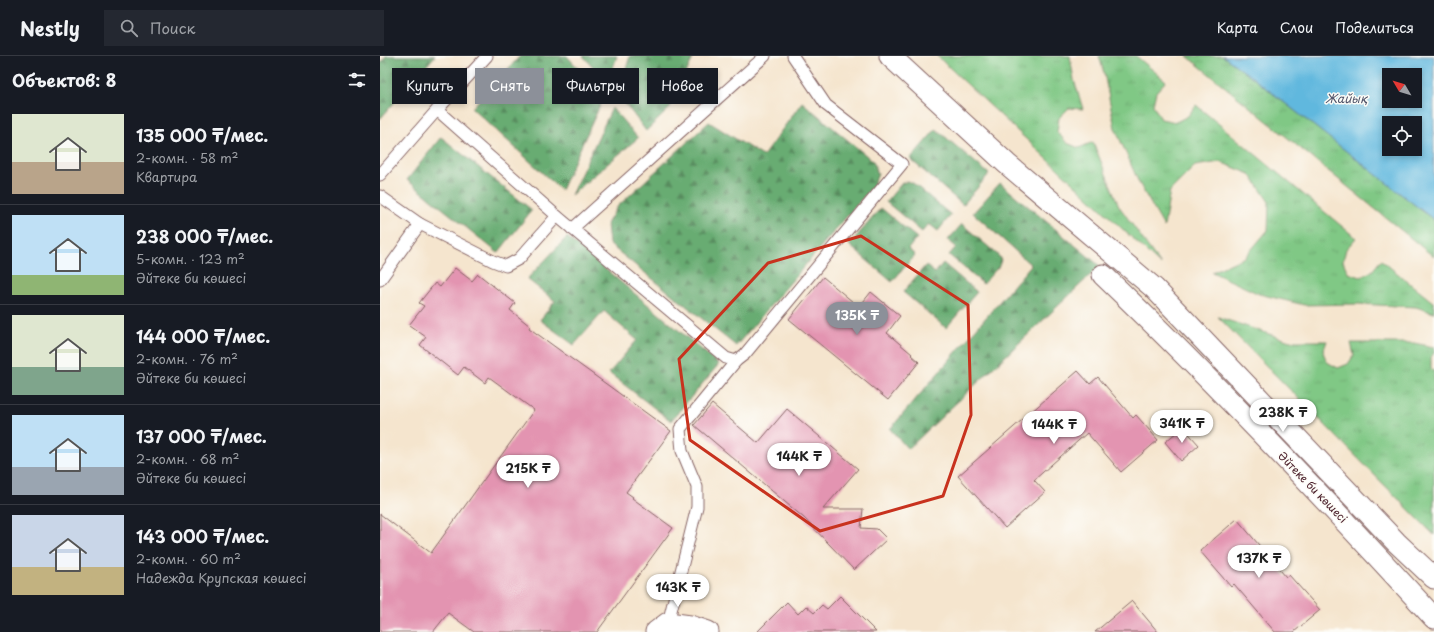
<!DOCTYPE html>
<html lang="ru">
<meta charset="utf-8">
<style>
body{margin:0;font-family:"Playpen Sans",sans-serif;background:#242831;color:#f1f3f6;height:100vh;display:flex;flex-direction:column;font-size:15px;white-space:nowrap}
*{box-sizing:border-box;margin:0}
p{font-size:13px;color:#9ea1a6}
.icon{flex:none;width:22px;height:22px;fill:none;stroke:currentColor;stroke-width:2;stroke-linecap:round;stroke-linejoin:round}
.map{position:relative;flex:1;overflow:hidden}
.side{display:flex;flex-direction:column;background:#171b24;width:380px}
.side>*{flex:none}
.hud{position:absolute;left:12px;top:12px;width:380px;height:36px;display:flex;gap:8px}
.needle{width:26px;rotate:308deg}
.buttons{position:absolute;left:1002px;top:12px;display:grid;gap:8px}
.buttons a{display:grid;place-items:center;width:40px;height:40px;border-radius:0px;background:#171b24;box-shadow:0 2px 6px #0003;font-size:20px}
.price{position:absolute;translate:-50% -34px;padding:0 9px;border-radius:14px;background:#fff;color:#222;font-size:13px;line-height:26px;filter:drop-shadow(0 1px 2px #0008)}
.price::after{content:'';position:absolute;left:50%;top:24px;width:12px;height:9px;margin-left:-6px;background:inherit;clip-path:polygon(0 0,100% 0,50% 100%)}
.price.on{background:#8c9099;color:#fff}
ul{padding:0;list-style:none}
li{display:flex;align-items:center;gap:12px;height:100px;padding:0 12px}
li+li{border-top:1px solid #363941}
li span{display:grid;place-items:center;flex:none;width:112px;height:80px;border-radius:0px;color:#555}
li>.icon{margin-inline-start:auto}
span .icon{width:48px;height:48px;fill:#fffc;stroke-width:1}
li b{font-size:17px}
h2{display:flex;justify-content:space-between;align-items:center;height:48px;padding:0 12px;font-size:17px}
.tag{padding:0 14px;border-radius:0px;background:#171b24;box-shadow:0 2px 6px #0003;font-size:14px;line-height:36px}
.tag.on{background:#8c9099;color:#fff}
header{display:flex;align-items:center;gap:24px;box-sizing:border-box;height:56px;padding:0 20px;background:#171b24;border-bottom:1px solid #363941}
header strong{font-size:19px}
nav{display:flex;gap:22px;margin-inline-start:auto;font-size:14px}
.search{width:280px;height:36px;background:#242831;display:flex;align-items:center;gap:10px;box-sizing:border-box;padding:0 14px;border-radius:0px;color:#9ea1a6;font-size:15px}
main{display:flex;flex:1;min-height:0}
.map>svg:first-child{display:block}
.grass{fill:url(#grass-tufts);stroke:#657458}
.forest{fill:url(#forest-firs);stroke:#59664e}
.water{fill:#61b8de;stroke:#566c84;fill-rule:evenodd}
.building{fill:#e394b1}
.lines{fill:none;stroke-linecap:round;stroke-linejoin:round}
.lane-casing{stroke:#866464;stroke-width:13}
.street-casing{stroke:#866464;stroke-width:23}
.lane{stroke:#fff;stroke-width:11}
.street{stroke:#fff;stroke-width:21}
.marked{fill:none;stroke:#c8321e;stroke-width:3;stroke-linejoin:round}
.labels{text-anchor:middle;dominant-baseline:central;stroke-width:3;stroke-linejoin:round;paint-order:stroke}
.street-label{font-size:11px;fill:#4a1f2b;stroke:#fdfcf7}
.water-label{font-size:12px;font-style:italic;fill:#52556a;stroke:#fdfcf7}
</style>
<header>
<strong>Nestly</strong>
<div class="search"><svg class="icon" aria-label="search" viewBox="0 0 24 24"><circle cx="10" cy="10" r="6"/><path d="M15 15l6 6"/></svg>Поиск</div>
<nav><a>Карта</a><a>Слои</a><a>Поделиться</a></nav>
</header>
<main>
<section class="side">
<h2>Объектов: 8<svg class="icon" aria-label="filters" viewBox="0 0 24 24"><path d="M4 7h16M4 17h16"/><circle cx="9" cy="7" r="2"/><circle cx="15" cy="17" r="2"/></svg></h2>
<ul>
<li><span style="background:linear-gradient(#dfe7d0 60%,#b9a48a 0)"><svg class="icon" aria-label="home" viewBox="0 0 24 24"><path d="M3 11l9-7 9 7M6 9v11h12V9"/></svg></span><div><b>135 000 ₸/мес.</b><p>2-комн. · 58 m²</p><p>Квартира</p></div></li>
<li><span style="background:linear-gradient(#bfe0f5 75%,#8fb573 0)"><svg class="icon" aria-label="home" viewBox="0 0 24 24"><path d="M3 11l9-7 9 7M6 9v11h12V9"/></svg></span><div><b>238 000 ₸/мес.</b><p>5-комн. · 123 m²</p><p>Әйтеке би көшесі</p></div></li>
<li><span style="background:linear-gradient(#dfe7d0 65%,#7fa58c 0)"><svg class="icon" aria-label="home" viewBox="0 0 24 24"><path d="M3 11l9-7 9 7M6 9v11h12V9"/></svg></span><div><b>144 000 ₸/мес.</b><p>2-комн. · 76 m²</p><p>Әйтеке би көшесі</p></div></li>
<li><span style="background:linear-gradient(#bfe0f5 65%,#9aa5b1 0)"><svg class="icon" aria-label="home" viewBox="0 0 24 24"><path d="M3 11l9-7 9 7M6 9v11h12V9"/></svg></span><div><b>137 000 ₸/мес.</b><p>2-комн. · 68 m²</p><p>Әйтеке би көшесі</p></div></li>
<li><span style="background:linear-gradient(#c9d6e8 65%,#c2b280 0)"><svg class="icon" aria-label="home" viewBox="0 0 24 24"><path d="M3 11l9-7 9 7M6 9v11h12V9"/></svg></span><div><b>143 000 ₸/мес.</b><p>2-комн. · 60 m²</p><p>Надежда Крупская көшесі</p></div></li>
</ul>
</section>
<div class="map">
<svg width="1054" height="576" viewBox="0 0 1054 576">
<defs>
<pattern id="grass-tufts" width="24" height="20" patternUnits="userSpaceOnUse"><rect width="24" height="20" fill="#80c885"/><path d="M3 7l-1-3M5 7V3M7 7l1-3M15 17l-1-3M17 17v-4M19 17l1-3" fill="none" stroke="#70ab73"/></pattern>
<pattern id="forest-firs" width="22" height="20" patternUnits="userSpaceOnUse"><rect width="22" height="20" fill="#68ac72"/><path d="M5 1l3.5 6h-7zM16 11l3.5 6h-7z" fill="#588b5e"/></pattern>
</defs>
<rect width="100%" height="100%" fill="#fdfcf7"/>
<filter id="ink" filterUnits="userSpaceOnUse"><feTurbulence type="fractalNoise" baseFrequency=".025" numOctaves="2"/><feDisplacementMap in="SourceGraphic" scale="8" xChannelSelector="R" yChannelSelector="G"/><feConvolveMatrix kernelMatrix="1 2 1 2 8 2 1 2 1" color-interpolation-filters="sRGB"/></filter>
<filter id="wash" filterUnits="userSpaceOnUse"><feTurbulence type="fractalNoise" baseFrequency=".012" numOctaves="4" result="noise"/><feDisplacementMap in="SourceGraphic" scale="16" xChannelSelector="R" yChannelSelector="G"/><feGaussianBlur stdDeviation="0.9" result="paint"/><feColorMatrix in="noise" values="0 0 0 0 0 0 0 0 0 0 0 0 0 0 0 0 0 1.4 0 .05"/><feComposite in="paint" operator="in"/></filter>
<g filter="url(#wash)">
<rect width="100%" height="100%" fill="#f5e5ce"/>
<g class="grass">
<path d="M 557,0 L 629,0 L 635,1 L 637,0 L 690,0 L 694,24 L 703,53 L 689,52 L 679,62 L 677,76 L 687,87 L 699,92 L 713,86 L 739,150 L 781,209 Z"/>
<path d="M 719,0 L 756,0 L 786,25 L 776,36 L 773,49 L 781,63 L 796,66 L 808,60 L 816,49 L 976,182 L 966,193 L 963,205 L 968,217 L 981,221 L 992,215 L 1001,204 L 1054,247 L 1054,257 L 1036,251 L 978,248 L 924,249 L 879,238 L 832,216 L 865,201 L 888,174 L 889,146 L 870,118 L 840,106 L 815,110 L 790,135 L 784,171 L 759,127 L 735,72 L 724,17 Z"/>
<path d="M 807,0 L 843,0 L 873,22 L 1054,164 L 1054,201 Z"/>
<path d="M 838,261 L 910,285 L 947,285 L 943,296 L 947,306 L 958,312 L 968,308 L 974,299 L 971,287 L 1034,287 L 1054,291 L 1054,297 L 1051,301 L 1051,312 L 1054,315 L 1054,479 Z"/>
</g>
<g class="forest">
<path d="M 6,0 L 55,0 L 0,63 L 0,8 Z"/>
<path d="M 140,0 L 187,0 L 224,41 L 181,134 L 92,52 Z"/>
<path d="M 203,0 L 237,0 L 228,27 Z"/>
<path d="M 250,0 L 314,0 L 289,53 L 266,75 L 238,38 Z"/>
<path d="M 422,46 L 493,105 L 498,118 L 493,130 L 356,290 L 229,188 L 227,168 L 237,151 L 329,66 L 383,100 Z"/>
<path d="M 232,52 L 258,82 L 191,139 Z"/>
<path d="M 556,73 L 609,118 L 583,149 L 530,103 Z"/>
<path d="M 61,81 L 152,154 L 118,197 L 27,124 Z"/>
<path d="M 528,125 L 533,127 L 571,159 L 558,175 L 549,168 L 542,176 L 506,146 L 522,127 Z"/>
<path d="M 620,127 L 720,210 L 528,393 L 510,373 L 651,209 L 593,157 Z"/>
<path d="M 501,152 L 537,182 L 528,193 L 535,199 L 512,226 L 469,189 Z"/>
<path d="M 582,168 L 618,199 L 621,204 L 619,210 L 603,228 L 569,199 L 576,191 L 568,184 Z"/>
<path d="M 187,181 L 339,308 L 291,365 L 229,317 L 257,284 L 224,255 L 194,289 L 160,264 L 175,245 L 147,223 Z"/>
<path d="M 563,207 L 597,236 L 566,272 L 523,236 L 546,209 L 555,217 Z"/>
</g>
<path class="water" d="M 843,0 L 1054,0 L 1054,164 L 873,22 ZM 1009,19 L 1035,19 L 1035,45 L 1009,45 ZM 1009,67 L 1035,67 L 1035,93 L 1009,93 Z"/>
<g id="blocks">
<g class="building">
<path d="M 75,212 L 92,225 L 98,218 L 135,247 L 130,254 L 150,270 L 149,272 L 291,375 L 246,436 L 253,441 L 252,442 L 293,472 L 217,576 L 94,576 L 68,557 L 53,576 L 0,576 L 0,458 L 51,497 L 154,354 L 109,321 L 105,327 L 84,311 L 78,319 L 40,289 L 46,281 L 29,269 L 44,250 L 39,247 L 55,227 L 60,231 Z"/>
<path d="M 443,221 L 479,251 L 491,236 L 520,260 L 507,277 L 532,298 L 531,299 L 539,306 L 508,344 L 409,263 Z"/>
<path d="M 698,315 L 710,328 L 718,321 L 753,362 L 756,359 L 778,384 L 741,416 L 707,377 L 654,424 L 665,436 L 625,472 L 578,420 Z"/>
<path d="M 332,348 L 378,387 L 407,353 L 478,413 L 443,453 L 483,453 L 481,472 L 497,473 L 507,483 L 474,514 L 424,462 L 314,369 Z"/>
<path d="M 803,371 L 819,389 L 801,405 L 785,386 Z"/>
<path d="M 857,463 L 906,521 L 909,519 L 940,554 L 914,576 L 895,576 L 854,528 L 851,531 L 820,495 Z"/>
<path d="M 460,540 L 496,576 L 377,576 L 407,546 L 418,558 L 426,550 L 434,557 L 442,549 L 447,553 Z"/>
<path d="M 752,545 L 778,576 L 715,576 Z"/>
</g>
</g>
</g>
<g filter="url(#ink)">
<use href="#blocks" fill-opacity="0" stroke="#866464" stroke-width="1"/>
<g class="lines">
<defs>
<g id="lane">
<path d="M 57,54 L 177,160"/>
<path d="M 0,119 L 57,54 L 107,0"/>
<path d="M 0,140 L 40,168"/>
<path d="M 192,173 L 385,0"/>
<path d="M 0,224 L 40,168 L 113,205 L 126,210 L 139,203 L 177,160 L 346,302 L 356,305 L 365,298 L 522,108 L 446,49 L 413,0"/>
<path d="M 288,567 L 317,451 L 317,431 L 302,395 L 300,373 L 356,305"/>
</g>
<g id="street">
<path d="M 510,0 L 627,108 L 774,232 L 1016,486 L 1054,522"/>
<path d="M 723,219 C 838,329 947,445 1054,562"/>
<path d="M 276,576 L 288,567 L 310,570 L 328,576"/>
</g>
</defs>
<use href="#lane" class="lane-casing"/>
<use href="#street" class="street-casing"/>
<use href="#lane" class="lane"/>
<use href="#street" class="street"/>
</g>
</g>
<path class="marked" d="M 481,180 L 588,249 L 591,359 L 563,440 L 440,475 L 310,384 L 299,303 L 388,207 Z"/>
<g class="labels">
<g class="street-label">
<text transform="translate(933 431) rotate(46)">Әйтеке би көшесі</text>
</g>
<g class="water-label">
<text x="966" y="42">Жайық</text>
</g>
</g>
</svg>
<div class="buttons">
<a><svg class="needle" viewBox="-14 -14 28 28"><path d="M0-13l5 13h-10z" fill="#e53935"/><path d="M0 13l5-13h-10z" fill="#9ea1a6"/></svg></a>
<a><svg class="icon" aria-label="locate" viewBox="0 0 24 24"><circle cx="12" cy="12" r="6"/><path d="M12 2v4M12 18v4M2 12h4M18 12h4"/></svg></a>
</div>
<b class="price on" style="left:477px;top:280px">135K ₸</b>
<b class="price" style="left:903px;top:377px">238K ₸</b>
<b class="price" style="left:802px;top:388px">341K ₸</b>
<b class="price" style="left:674px;top:389px">144K ₸</b>
<b class="price" style="left:419px;top:421px">144K ₸</b>
<b class="price" style="left:148px;top:433px">215K ₸</b>
<b class="price" style="left:879px;top:523px">137K ₸</b>
<b class="price" style="left:298px;top:552px">143K ₸</b>
<div class="hud">
<a class="tag">Купить</a>
<a class="tag on">Снять</a>
<a class="tag">Фильтры</a>
<a class="tag">Новое</a>
</div>
</div>
</main>
